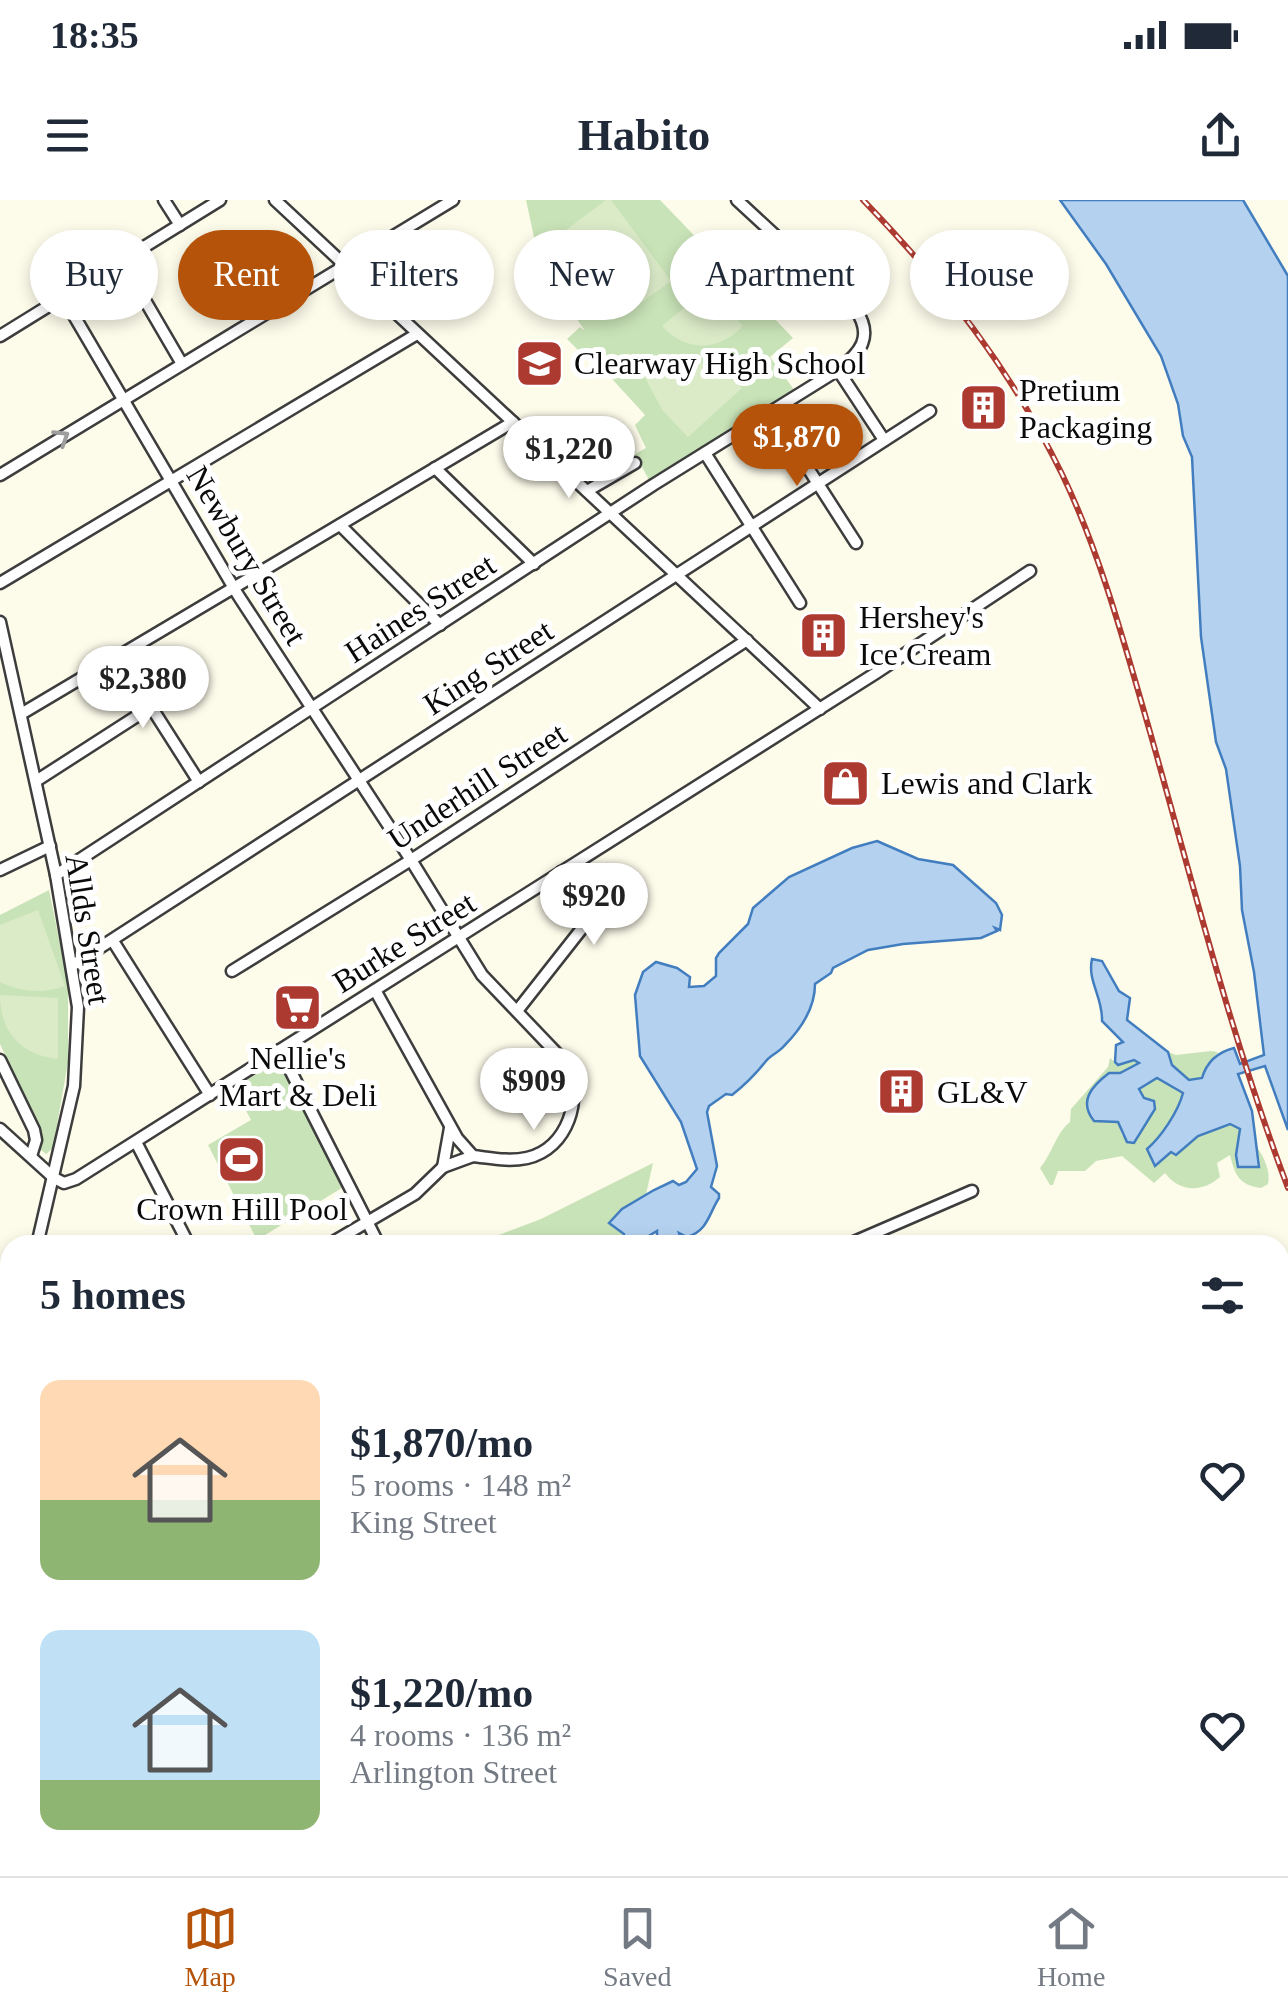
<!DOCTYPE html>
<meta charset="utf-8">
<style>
body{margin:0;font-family:Georgia,serif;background:#f6f6f7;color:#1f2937;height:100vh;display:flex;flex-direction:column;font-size:38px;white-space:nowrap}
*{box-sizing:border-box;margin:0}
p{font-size:32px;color:#747a83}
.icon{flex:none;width:55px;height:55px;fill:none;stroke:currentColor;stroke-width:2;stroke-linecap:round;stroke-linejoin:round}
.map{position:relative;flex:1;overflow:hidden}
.drawer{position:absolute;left:0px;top:1035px;width:1290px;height:642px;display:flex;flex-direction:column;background:#fff;border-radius:30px 30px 0 0;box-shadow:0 5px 15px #0003}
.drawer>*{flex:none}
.hud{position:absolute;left:30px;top:30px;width:1230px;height:90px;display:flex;gap:20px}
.price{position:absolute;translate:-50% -85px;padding:0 22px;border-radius:35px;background:#fff;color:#222;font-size:32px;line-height:65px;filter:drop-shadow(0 2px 5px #0008)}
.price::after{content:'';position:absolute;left:50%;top:60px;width:30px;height:22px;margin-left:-15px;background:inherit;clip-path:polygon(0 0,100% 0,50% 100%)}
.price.on{background:#b45309;color:#fff}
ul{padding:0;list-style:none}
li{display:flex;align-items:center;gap:30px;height:250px;padding:0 40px}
li span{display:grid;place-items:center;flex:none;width:280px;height:200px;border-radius:20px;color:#555}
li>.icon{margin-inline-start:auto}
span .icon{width:120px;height:120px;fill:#fffc;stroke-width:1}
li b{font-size:42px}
h2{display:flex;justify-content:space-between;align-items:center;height:120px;padding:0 40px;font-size:42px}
.tag{padding:0 35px;border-radius:45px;background:#fff;box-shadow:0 5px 15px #0003;font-size:35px;line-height:90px}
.tag.on{background:#b45309;color:#fff}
.status{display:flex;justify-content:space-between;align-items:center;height:70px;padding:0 50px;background:#fff;direction:ltr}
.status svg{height:28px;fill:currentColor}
header{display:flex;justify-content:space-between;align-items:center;height:130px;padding:0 40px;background:#fff;font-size:45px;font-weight:700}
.dock{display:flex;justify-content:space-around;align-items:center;height:140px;border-top:2px solid #e0e1e3;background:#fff;font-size:28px;color:#747a83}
.dock a{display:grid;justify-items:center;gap:5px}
.dock .on{color:#b45309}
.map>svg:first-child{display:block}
.green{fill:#c9e3b8}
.pitch{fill:#dbebc8}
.water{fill:#b4d2ef;stroke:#427ebf;stroke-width:2.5}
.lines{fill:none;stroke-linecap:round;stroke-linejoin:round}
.minor-casing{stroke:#3d3d3d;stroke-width:15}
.minor{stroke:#fff;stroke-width:10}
.rail-casing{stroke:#ac3a31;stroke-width:6}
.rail{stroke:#fff;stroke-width:2.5;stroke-dasharray:8;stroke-linecap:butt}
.oneway{stroke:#9d9d9d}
.labels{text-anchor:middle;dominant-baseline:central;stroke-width:10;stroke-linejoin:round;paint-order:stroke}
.poi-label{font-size:32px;fill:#0a0a0a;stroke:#fff;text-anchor:start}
.street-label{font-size:32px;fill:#0a0a0a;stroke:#fff}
</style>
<div class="status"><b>18:35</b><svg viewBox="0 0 49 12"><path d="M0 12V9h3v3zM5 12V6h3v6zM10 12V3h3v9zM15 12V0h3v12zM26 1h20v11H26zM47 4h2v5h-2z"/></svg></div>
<header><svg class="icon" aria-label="menu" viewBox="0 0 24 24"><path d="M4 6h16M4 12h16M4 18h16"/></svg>Habito<svg class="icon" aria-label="share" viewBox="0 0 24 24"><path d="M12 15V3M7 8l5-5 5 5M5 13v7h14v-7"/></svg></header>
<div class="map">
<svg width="1288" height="1676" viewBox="0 0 1288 1676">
<rect width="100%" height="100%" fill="#fdfbea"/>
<g class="green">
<path d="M 526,0 L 660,0 L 793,138 L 770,157 L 795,191 L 649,280 L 635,254 L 646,248 L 635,225 L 645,215 L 592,157 L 588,160 L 567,139 L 580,127 L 585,131 L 540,65 Z"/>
<path d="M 49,690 L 68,783 L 68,862 L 53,948 L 46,954 L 41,950 L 40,931 L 0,844 L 0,715 Z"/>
<path d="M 1211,851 L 1218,852 L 1206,866 L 1202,878 L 1189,880 L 1172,865 L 1168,852 L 1176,855 Z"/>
<path d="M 1110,858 L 1118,865 L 1134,860 L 1140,862 L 1120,873 L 1094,921 L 1118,922 L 1122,936 L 1144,898 L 1139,889 L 1157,878 L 1183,893 L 1180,905 L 1157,941 L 1156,965 L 1171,952 L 1177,954 L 1198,937 L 1230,924 L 1240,929 L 1240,949 L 1260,961 L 1257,947 C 1264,958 1271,971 1268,984 L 1261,988 C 1239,985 1235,975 1230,955 L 1217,963 L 1220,977 C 1202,993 1179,992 1165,973 L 1154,983 L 1122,956 L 1096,961 L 1085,971 L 1058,971 L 1053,985 L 1050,985 L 1040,968 C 1052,954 1056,933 1070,922 L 1071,909 L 1108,867 Z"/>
<path d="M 280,859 L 345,986 L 257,1040 L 208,945 L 251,920 L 234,888 Z"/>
<path d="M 653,963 L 638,1030 L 648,1045 L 472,1045 L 541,1019 Z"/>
<path d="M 1288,1318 L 1288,1672 L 1280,1663 L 1280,1324 Z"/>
<path d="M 1079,1668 L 1155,1668 L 1155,1676 L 1072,1676 Z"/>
</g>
<g class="pitch">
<path d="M 606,0 L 611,0 L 671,81 L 624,115 L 562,33 Z"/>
<path d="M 707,89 L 743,126 C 719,151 687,153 662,126 Z"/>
<path d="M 680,160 L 713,165 L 742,188 L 688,237 L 663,211 L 644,176 L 665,163 Z"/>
<path d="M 38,710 L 65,786 C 42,794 22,792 0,782 L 0,725 Z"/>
<path d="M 0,795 L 58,798 L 58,859 C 21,855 0,832 0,795 Z"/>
</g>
<g class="water">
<path d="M 1060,0 L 1243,0 L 1288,76 L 1288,930 L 1265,866 L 1238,874 L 1252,911 L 1259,967 L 1238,967 L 1236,955 L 1240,929 L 1230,924 L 1198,936 L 1176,955 L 1171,952 L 1155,966 L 1147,949 C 1161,937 1178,912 1183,893 L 1157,878 L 1139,889 L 1144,898 L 1154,901 L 1155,909 L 1134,943 L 1127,942 L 1118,922 L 1094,921 C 1078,901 1092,886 1109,873 L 1120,873 L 1139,863 L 1134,860 L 1118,865 L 1115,862 L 1116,845 L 1123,842 L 1102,821 C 1103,797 1087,781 1092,759 L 1102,761 L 1119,791 L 1130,798 L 1127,820 L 1168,852 L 1172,865 L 1189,880 L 1202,878 C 1207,861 1218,852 1234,848 L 1240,864 L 1264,855 L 1254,772 L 1242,710 L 1240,666 L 1226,569 L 1216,542 L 1201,437 L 1192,257 L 1183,236 L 1178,204 L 1161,156 L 1106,64 Z"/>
<path d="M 877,641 L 918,659 L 953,665 L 996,703 L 1002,715 L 1000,730 L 995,728 L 997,731 L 981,738 L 903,744 L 868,750 L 833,768 L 831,773 L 815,784 C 815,808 801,829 784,846 C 779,852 771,855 766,861 C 755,875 746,884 732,895 L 726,894 L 709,906 L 707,912 L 717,966 L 711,987 L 719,994 L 719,998 C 709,1013 708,1031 687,1037 L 679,1033 L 683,1045 L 657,1045 L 657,1031 L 647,1037 L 644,1045 L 623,1045 L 624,1034 L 609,1023 L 622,1009 L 654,990 L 673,981 L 679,985 L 686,982 L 697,969 L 681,922 L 640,856 L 635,795 L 643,772 L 656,762 L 677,768 L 690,777 L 689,787 L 704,786 L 716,776 L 716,758 L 719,753 L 748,724 L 753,708 L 789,677 L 852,648 Z"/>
</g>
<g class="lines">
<defs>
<g id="minor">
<path d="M 164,0 L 180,25"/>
<path d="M 275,0 L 820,509"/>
<path d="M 122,61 L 182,164"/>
<path d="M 63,97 L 238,395 L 411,660 L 482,775 L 566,863 C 584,897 568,949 527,958 C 508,962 491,958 473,956 L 457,938 L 375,790"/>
<path d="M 0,136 L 220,0"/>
<path d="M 838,170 L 884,240"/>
<path d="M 772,212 L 856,343"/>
<path d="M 705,253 L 800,403"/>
<path d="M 435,268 L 534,364"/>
<path d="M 0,275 L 453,0"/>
<path d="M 587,291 L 635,263"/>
<path d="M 340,325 L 440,425"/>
<path d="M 0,383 L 417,134"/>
<path d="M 0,422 L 56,675 L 78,807 L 74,886 L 37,1045"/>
<path d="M 120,458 L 199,582"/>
<path d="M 21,514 L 513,222"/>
<path d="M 36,581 L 151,507"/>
<path d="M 0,670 L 50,646"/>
<path d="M 56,675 L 653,285 L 838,170 C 860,153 874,137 856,110 L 737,0"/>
<path d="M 113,741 L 210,895"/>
<path d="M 73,765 L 930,211"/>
<path d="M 232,771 L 411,660 L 747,440"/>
<path d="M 517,811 L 587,722 L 583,709 L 561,672"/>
<path d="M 280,850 L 379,1045"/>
<path d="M 0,860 L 34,930 L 36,940 L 31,956"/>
<path d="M 450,928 L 443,967 L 473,956"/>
<path d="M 0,929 L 54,978 L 64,983 L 76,979 L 876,473 L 1030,371"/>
<path d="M 136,942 L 189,1045"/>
<path d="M 328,1045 L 415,994 L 443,967"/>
<path d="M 847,1045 L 972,991"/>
<path d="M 0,1154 L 10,1140"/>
<path d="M 0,1315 L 10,1327"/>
<path d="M 0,1446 L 10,1439"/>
<path d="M 0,1567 L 10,1561"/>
<path d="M 0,1663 L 10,1652"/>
<path d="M 187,1668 L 192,1676"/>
<path d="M 287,1668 L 292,1676"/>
<path d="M 519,1668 L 523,1676"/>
<path d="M 696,1668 L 699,1676"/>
</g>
</defs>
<use href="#minor" class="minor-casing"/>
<use href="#minor" class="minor"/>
<defs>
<path id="rail" d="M 863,0 C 944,84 1010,168 1062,274 C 1101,355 1125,446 1150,532 C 1193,684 1232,840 1288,988"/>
</defs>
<use href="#rail" class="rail-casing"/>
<use href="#rail" class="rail"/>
</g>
<defs><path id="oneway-chevron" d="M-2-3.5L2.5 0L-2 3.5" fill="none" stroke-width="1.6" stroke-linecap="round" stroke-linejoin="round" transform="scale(2.5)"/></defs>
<use class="oneway" href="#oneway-chevron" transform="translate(62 237) rotate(-32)"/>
<defs>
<symbol id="school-square" viewBox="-11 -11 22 22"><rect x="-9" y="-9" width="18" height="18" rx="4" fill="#ac3a31" stroke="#fff"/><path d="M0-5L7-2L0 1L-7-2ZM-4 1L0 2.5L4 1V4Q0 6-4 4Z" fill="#fff"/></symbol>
<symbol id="building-square" viewBox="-11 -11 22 22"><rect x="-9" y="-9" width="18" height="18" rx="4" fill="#ac3a31" stroke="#fff"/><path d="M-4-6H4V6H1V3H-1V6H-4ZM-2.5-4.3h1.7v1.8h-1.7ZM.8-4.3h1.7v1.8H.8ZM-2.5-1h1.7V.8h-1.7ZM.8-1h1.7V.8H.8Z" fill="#fff"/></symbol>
<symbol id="shop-square" viewBox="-11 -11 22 22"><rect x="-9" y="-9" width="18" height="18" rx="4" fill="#ac3a31" stroke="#fff"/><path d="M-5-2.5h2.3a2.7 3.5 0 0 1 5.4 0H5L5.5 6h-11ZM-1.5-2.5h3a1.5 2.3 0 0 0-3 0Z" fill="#fff"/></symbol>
<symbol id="supermarket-square" viewBox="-11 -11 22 22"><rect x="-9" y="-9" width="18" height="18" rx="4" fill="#ac3a31" stroke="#fff"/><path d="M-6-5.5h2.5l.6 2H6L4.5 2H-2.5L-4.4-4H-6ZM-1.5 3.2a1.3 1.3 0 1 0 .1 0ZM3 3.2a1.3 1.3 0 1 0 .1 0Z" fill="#fff"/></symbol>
<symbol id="stadium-square" viewBox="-11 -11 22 22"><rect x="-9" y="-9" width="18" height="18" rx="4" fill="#ac3a31" stroke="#fff"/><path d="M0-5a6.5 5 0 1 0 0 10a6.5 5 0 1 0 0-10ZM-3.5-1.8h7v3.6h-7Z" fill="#fff"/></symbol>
</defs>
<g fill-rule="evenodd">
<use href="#school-square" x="512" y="136" width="55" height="55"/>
<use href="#building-square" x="956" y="180" width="55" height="55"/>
<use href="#building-square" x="796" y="408" width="55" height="55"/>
<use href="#shop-square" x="818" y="556" width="55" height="55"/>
<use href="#supermarket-square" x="270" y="780" width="55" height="55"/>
<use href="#building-square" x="874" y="864" width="55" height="55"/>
<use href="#stadium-square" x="214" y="932" width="55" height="55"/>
</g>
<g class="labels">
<g class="poi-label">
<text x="574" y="163">Clearway High School</text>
<text x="1019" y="190">Pretium<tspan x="1019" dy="37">Packaging</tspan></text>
<text x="859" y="417">Hershey's<tspan x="859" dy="37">Ice Cream</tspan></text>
<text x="881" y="583">Lewis and Clark</text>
<text x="298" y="858" text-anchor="middle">Nellie's<tspan x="298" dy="37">Mart &amp; Deli</tspan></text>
<text x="937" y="892">GL&amp;V</text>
<text x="242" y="1009" text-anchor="middle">Crown Hill Pool</text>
</g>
<g class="street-label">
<text transform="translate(247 355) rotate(59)">Newbury Street</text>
<text transform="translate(420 408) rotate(-33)">Haines Street</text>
<text transform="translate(488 467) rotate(-33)">King Street</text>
<text transform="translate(477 586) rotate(-33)">Underhill Street</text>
<text transform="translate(88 729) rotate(81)">Allds Street</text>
<text transform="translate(404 742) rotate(-32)">Burke Street</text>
</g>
</g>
</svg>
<b class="price on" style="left:797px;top:289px">$1,870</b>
<b class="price" style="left:569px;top:301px">$1,220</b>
<b class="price" style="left:143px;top:531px">$2,380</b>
<b class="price" style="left:594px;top:748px">$920</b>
<b class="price" style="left:534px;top:933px">$909</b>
<div class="hud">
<a class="tag">Buy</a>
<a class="tag on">Rent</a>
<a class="tag">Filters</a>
<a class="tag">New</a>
<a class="tag">Apartment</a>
<a class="tag">House</a>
</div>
<section class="drawer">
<h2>5 homes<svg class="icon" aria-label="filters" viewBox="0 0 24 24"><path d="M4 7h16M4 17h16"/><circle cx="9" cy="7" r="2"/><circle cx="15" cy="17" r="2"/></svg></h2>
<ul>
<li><span style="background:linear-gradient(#ffd9b3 60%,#8fb573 0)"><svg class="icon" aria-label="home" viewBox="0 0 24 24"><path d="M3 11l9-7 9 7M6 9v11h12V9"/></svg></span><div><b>$1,870/mo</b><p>5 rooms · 148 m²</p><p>King Street</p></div><svg class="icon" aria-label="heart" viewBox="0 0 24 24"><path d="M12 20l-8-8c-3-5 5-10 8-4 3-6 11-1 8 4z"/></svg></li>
<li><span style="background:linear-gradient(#bfe0f5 75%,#8fb573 0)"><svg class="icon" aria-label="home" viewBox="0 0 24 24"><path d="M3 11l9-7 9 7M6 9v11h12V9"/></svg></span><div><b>$1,220/mo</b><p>4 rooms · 136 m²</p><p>Arlington Street</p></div><svg class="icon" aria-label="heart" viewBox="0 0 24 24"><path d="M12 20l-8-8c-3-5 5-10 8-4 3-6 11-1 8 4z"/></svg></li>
</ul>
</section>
</div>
<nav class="dock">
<a class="on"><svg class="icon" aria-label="map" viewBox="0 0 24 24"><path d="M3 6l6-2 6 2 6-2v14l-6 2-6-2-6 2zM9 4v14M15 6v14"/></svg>Map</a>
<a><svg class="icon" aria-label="saved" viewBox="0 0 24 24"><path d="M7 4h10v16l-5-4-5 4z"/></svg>Saved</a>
<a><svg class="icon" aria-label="home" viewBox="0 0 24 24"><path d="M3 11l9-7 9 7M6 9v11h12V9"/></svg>Home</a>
</nav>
